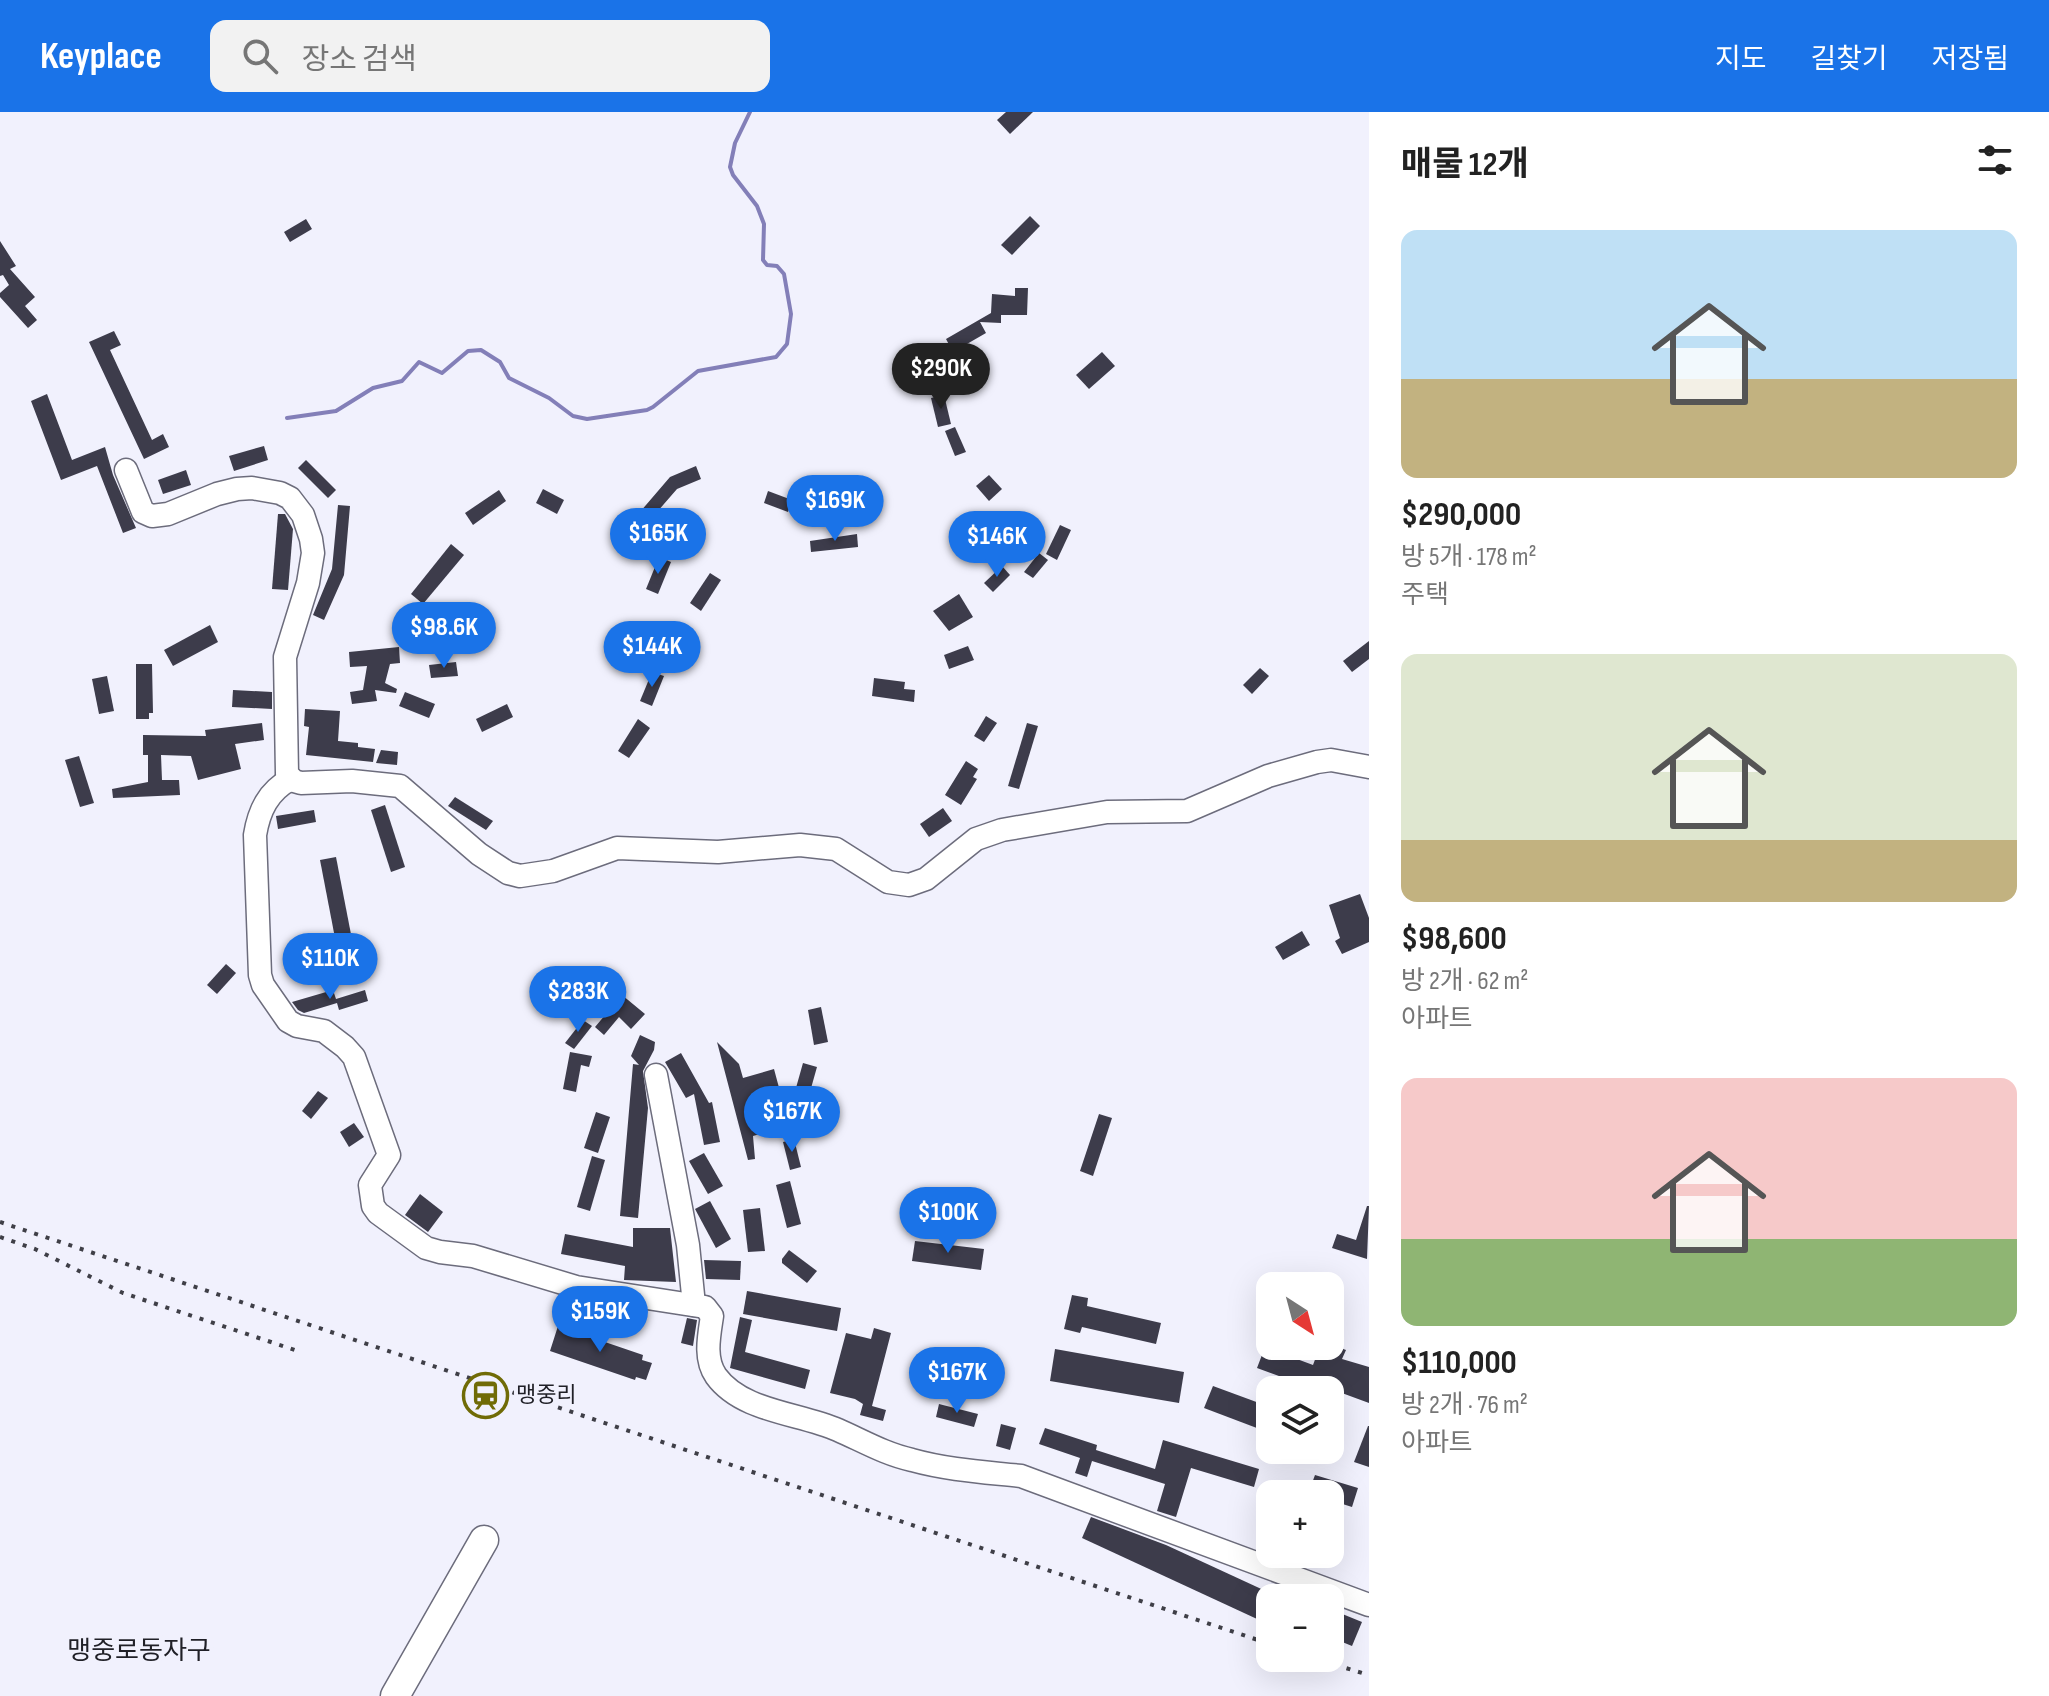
<!DOCTYPE html>
<html lang="ko">
<meta charset="utf-8">
<style>
body{margin:0;font-family:"Sofia Sans Condensed","Noto Sans KR",sans-serif;background:#f2f2f2;color:#222;height:100vh;display:flex;flex-direction:column;font-size:30px;white-space:nowrap}
*{box-sizing:border-box;margin:0}
p{font-size:26px;color:#767676}
.icon{flex:none;width:44px;height:44px;fill:none;stroke:currentColor;stroke-width:2;stroke-linecap:round;stroke-linejoin:round}
.map{position:relative;flex:1;overflow:hidden}
.side{display:flex;flex-direction:column;background:#fff;width:680px}
.side>*{flex:none}
.needle{width:52px;rotate:144deg}
.tools{position:absolute;left:1256px;top:1160px;display:grid;gap:16px}
.tools a{display:grid;place-items:center;width:88px;height:88px;border-radius:16px;background:#fff;box-shadow:0 8px 32px #0002;font-size:40px}
.price{position:absolute;translate:-50% -68px;padding:0 18px;border-radius:28px;background:#1a73e8;color:#fff;font-size:26px;line-height:52px;filter:drop-shadow(0 2px 4px #0008)}
.price::after{content:'';position:absolute;left:50%;top:48px;width:24px;height:18px;margin-left:-12px;background:inherit;clip-path:polygon(0 0,100% 0,50% 100%)}
.price.on{background:#222;color:#fff}
ul{padding:0;list-style:none}
li{display:grid;align-content:center;gap:16px;height:424px;padding:0 32px}
li span{display:grid;place-items:center;height:248px;border-radius:16px;color:#555}
li>.icon{margin-inline-start:auto}
span .icon{width:144px;height:144px;fill:#fffc;stroke-width:1}
li b{font-size:34px}
h2{display:flex;justify-content:space-between;align-items:center;height:96px;padding:0 32px;font-size:34px}
header{display:flex;align-items:center;gap:48px;box-sizing:border-box;height:112px;padding:0 40px;background:#1a73e8;color:#fff}
header strong{font-size:38px}
nav{display:flex;gap:44px;margin-inline-start:auto;font-size:28px}
.search{width:560px;height:72px;background:#f2f2f2;display:flex;align-items:center;gap:20px;box-sizing:border-box;padding:0 28px;border-radius:16px;color:#767676;font-size:30px}
main{display:flex;flex:1;min-height:0}
.map>svg:first-child{display:block}
.lines{fill:none;stroke-linecap:round;stroke-linejoin:round}
.stream{stroke:#837fb8;stroke-width:4}
.building{fill:#3d3c4b}
.minor-casing{stroke:#6c6c7c;stroke-width:25}
.major-casing{stroke:#6c6c7c;stroke-width:31}
.minor{stroke:#fff;stroke-width:22}
.major{stroke:#fff;stroke-width:28}
.rail{stroke:#3f3f47;stroke-width:4;stroke-dasharray:4 8;stroke-linecap:butt}
.labels{text-anchor:middle;dominant-baseline:central;stroke-width:8;stroke-linejoin:round;paint-order:stroke}
.poi-label{font-size:22px;fill:#202027;stroke:#f1f1fd;text-anchor:start}
.quarter-label{font-size:26px;fill:#202027;stroke:#f1f1fd}
</style>
<header>
<strong>Keyplace</strong>
<div class="search"><svg class="icon" aria-label="search" viewBox="0 0 24 24"><circle cx="10" cy="10" r="6"/><path d="M15 15l6 6"/></svg>장소 검색</div>
<nav><a>지도</a><a>길찾기</a><a>저장됨</a></nav>
</header>
<main>
<div class="map">
<svg width="1369" height="1584" viewBox="0 0 1369 1584">
<rect width="100%" height="100%" fill="#f1f1fd"/>
<g class="lines">
<path class="stream" d="M 287,306 L 336,299 L 373,276 L 402,269 L 419,250 L 442,261 L 468,239 L 481,238 L 500,250 L 509,266 L 549,286 L 573,304 L 587,307 L 647,298 L 653,295 L 698,259 L 776,245 L 787,232 L 791,202 L 784,162 L 777,154 L 767,153 L 763,148 L 764,112 L 757,94 L 733,63 L 730,55 L 735,31 L 750,0"/>
</g>
<g class="building">
<path d="M 1006,0 L 1033,0 L 1010,22 L 997,8 Z"/>
<path d="M 1030,104 L 1040,114 L 1012,143 L 1001,133 Z"/>
<path d="M 306,107 L 312,117 L 290,130 L 284,120 Z"/>
<path d="M 0,129 L 16,154 L 10,157 L 35,185 L 25,194 L 37,208 L 28,216 L 0,185 L 0,181 L 9,173 L 3,163 L 0,164 Z"/>
<path d="M 1015,176 L 1028,176 L 1027,203 L 1001,203 L 1001,211 L 980,210 L 986,221 L 953,240 L 946,227 L 991,201 L 992,182 L 1015,184 Z"/>
<path d="M 114,219 L 121,233 L 110,238 L 152,328 L 163,322 L 169,335 L 144,347 L 89,230 Z"/>
<path d="M 925,238 L 934,248 L 913,268 L 903,258 Z"/>
<path d="M 1102,240 L 1115,254 L 1089,277 L 1076,263 Z"/>
<path d="M 47,282 L 72,348 L 105,335 L 113,363 L 136,416 L 123,421 L 97,354 L 61,368 L 31,289 Z"/>
<path d="M 944,283 L 951,312 L 938,315 L 931,286 Z"/>
<path d="M 955,315 L 966,340 L 955,344 L 945,319 Z"/>
<path d="M 264,334 L 268,348 L 234,359 L 229,344 Z"/>
<path d="M 306,348 L 336,378 L 328,386 L 298,356 Z"/>
<path d="M 696,354 L 701,367 L 677,377 L 644,415 L 634,407 L 670,365 Z"/>
<path d="M 186,358 L 191,373 L 163,382 L 158,368 Z"/>
<path d="M 989,363 L 1002,377 L 989,389 L 976,374 Z"/>
<path d="M 543,377 L 564,388 L 557,402 L 536,391 Z"/>
<path d="M 499,378 L 506,389 L 473,413 L 465,401 Z"/>
<path d="M 768,379 L 792,388 L 788,400 L 764,391 Z"/>
<path d="M 338,393 L 350,394 L 344,463 L 324,508 L 313,503 L 332,457 Z"/>
<path d="M 278,402 L 285,402 L 293,417 L 288,478 L 272,477 Z"/>
<path d="M 1060,413 L 1071,418 L 1057,448 L 1046,442 Z"/>
<path d="M 857,422 L 858,435 L 811,440 L 810,429 Z"/>
<path d="M 451,432 L 464,443 L 423,492 L 411,482 Z"/>
<path d="M 1039,441 L 1048,448 L 1033,466 L 1024,460 Z"/>
<path d="M 659,445 L 671,450 L 658,482 L 646,477 Z"/>
<path d="M 1002,454 L 1010,463 L 993,480 L 984,471 Z"/>
<path d="M 710,461 L 721,468 L 701,499 L 690,491 Z"/>
<path d="M 959,482 L 973,505 L 949,519 L 933,499 Z"/>
<path d="M 210,513 L 218,530 L 173,554 L 164,538 Z"/>
<path d="M 659,516 L 672,521 L 655,559 L 642,555 Z"/>
<path d="M 1369,529 L 1369,547 L 1352,560 L 1343,549 Z"/>
<path d="M 968,534 L 974,548 L 949,557 L 944,543 Z"/>
<path d="M 399,535 L 400,551 L 390,552 L 385,571 L 397,577 L 396,581 L 375,578 L 377,589 L 352,592 L 350,580 L 363,578 L 367,554 L 350,555 L 349,540 Z"/>
<path d="M 456,550 L 458,564 L 431,566 L 429,553 Z"/>
<path d="M 136,552 L 152,552 L 153,601 L 149,601 L 149,607 L 136,607 Z"/>
<path d="M 1260,556 L 1269,564 L 1252,582 L 1243,573 Z"/>
<path d="M 652,560 L 664,564 L 652,594 L 640,589 Z"/>
<path d="M 107,564 L 114,599 L 99,602 L 92,567 Z"/>
<path d="M 874,566 L 905,570 L 904,577 L 915,578 L 914,590 L 872,584 Z"/>
<path d="M 233,578 L 272,580 L 272,597 L 232,595 Z"/>
<path d="M 405,580 L 435,592 L 429,606 L 399,594 Z"/>
<path d="M 507,592 L 513,605 L 482,620 L 476,607 Z"/>
<path d="M 305,597 L 340,599 L 338,629 L 358,631 L 358,635 L 375,637 L 373,650 L 306,643 L 309,615 L 304,614 Z"/>
<path d="M 986,604 L 997,611 L 984,630 L 974,624 Z"/>
<path d="M 638,607 L 650,616 L 629,646 L 618,639 Z"/>
<path d="M 262,611 L 264,628 L 235,632 L 241,657 L 198,668 L 191,644 L 161,643 L 162,668 L 179,668 L 180,683 L 113,686 L 112,677 L 148,670 L 148,643 L 143,643 L 143,623 L 206,624 L 205,618 Z"/>
<path d="M 1027,611 L 1038,614 L 1019,677 L 1008,674 Z"/>
<path d="M 381,638 L 398,640 L 397,653 L 376,651 Z"/>
<path d="M 79,644 L 94,691 L 80,695 L 65,648 Z"/>
<path d="M 966,649 L 978,657 L 973,665 L 977,667 L 961,693 L 945,683 Z"/>
<path d="M 455,685 L 493,709 L 486,718 L 448,694 Z"/>
<path d="M 385,693 L 405,755 L 391,760 L 371,698 Z"/>
<path d="M 943,696 L 952,709 L 929,725 L 920,712 Z"/>
<path d="M 314,698 L 316,710 L 278,717 L 276,704 Z"/>
<path d="M 336,745 L 356,848 L 340,852 L 320,748 Z"/>
<path d="M 1360,782 L 1369,806 L 1369,830 L 1342,842 L 1335,829 L 1340,826 L 1329,793 Z"/>
<path d="M 1302,819 L 1310,833 L 1283,848 L 1275,835 Z"/>
<path d="M 226,852 L 236,861 L 217,882 L 207,873 Z"/>
<path d="M 333,878 L 336,887 L 365,878 L 368,889 L 339,898 L 337,891 L 304,901 L 298,898 L 292,890 Z"/>
<path d="M 622,883 L 645,902 L 631,917 L 619,905 L 604,923 L 595,915 Z"/>
<path d="M 821,895 L 828,930 L 814,933 L 808,898 Z"/>
<path d="M 583,908 L 592,914 L 574,937 L 565,931 Z"/>
<path d="M 640,923 L 655,930 L 654,938 L 643,959 L 648,996 L 638,1106 L 620,1104 L 633,952 L 639,953 L 631,944 Z"/>
<path d="M 717,930 L 739,952 L 743,966 L 774,957 L 789,1013 L 753,1024 L 755,1047 L 748,1048 Z"/>
<path d="M 570,940 L 592,944 L 589,955 L 581,953 L 576,980 L 563,977 Z"/>
<path d="M 681,941 L 709,991 L 712,990 L 720,1030 L 704,1033 L 694,982 L 686,986 L 665,950 Z"/>
<path d="M 803,951 L 817,955 L 806,994 L 792,990 Z"/>
<path d="M 318,979 L 328,986 L 311,1007 L 302,999 Z"/>
<path d="M 596,1000 L 610,1005 L 598,1041 L 584,1036 Z"/>
<path d="M 1099,1002 L 1112,1006 L 1093,1064 L 1080,1059 Z"/>
<path d="M 354,1011 L 364,1025 L 349,1035 L 340,1020 Z"/>
<path d="M 794,1027 L 801,1055 L 790,1058 L 783,1030 Z"/>
<path d="M 704,1041 L 723,1074 L 708,1082 L 689,1049 Z"/>
<path d="M 592,1044 L 605,1048 L 590,1099 L 577,1095 Z"/>
<path d="M 790,1069 L 801,1112 L 787,1116 L 776,1073 Z"/>
<path d="M 420,1082 L 443,1100 L 428,1120 L 405,1103 Z"/>
<path d="M 710,1089 L 731,1127 L 716,1136 L 695,1097 Z"/>
<path d="M 1367,1094 L 1369,1094 L 1367,1147 L 1332,1136 L 1337,1122 L 1356,1128 Z"/>
<path d="M 760,1096 L 765,1139 L 748,1140 L 743,1098 Z"/>
<path d="M 633,1116 L 670,1116 L 676,1170 L 624,1168 L 625,1154 L 561,1142 L 565,1122 L 633,1135 Z"/>
<path d="M 915,1129 L 984,1137 L 981,1158 L 912,1149 Z"/>
<path d="M 789,1138 L 817,1159 L 807,1171 L 782,1151 L 782,1147 Z"/>
<path d="M 704,1148 L 741,1149 L 740,1168 L 706,1167 Z"/>
<path d="M 747,1179 L 841,1196 L 837,1219 L 743,1202 Z"/>
<path d="M 1072,1183 L 1088,1186 L 1087,1194 L 1161,1211 L 1156,1232 L 1082,1215 L 1080,1221 L 1064,1217 Z"/>
<path d="M 740,1205 L 752,1208 L 745,1240 L 810,1258 L 805,1277 L 730,1256 Z"/>
<path d="M 687,1206 L 697,1208 L 693,1234 L 681,1231 Z"/>
<path d="M 558,1214 L 643,1243 L 642,1248 L 652,1251 L 646,1268 L 636,1265 L 635,1268 L 550,1239 Z"/>
<path d="M 874,1216 L 891,1221 L 872,1294 L 886,1298 L 883,1309 L 860,1303 L 863,1292 L 855,1287 L 830,1281 L 846,1221 L 871,1227 Z"/>
<path d="M 1320,1234 L 1335,1234 L 1346,1238 L 1342,1247 L 1369,1255 L 1369,1291 L 1331,1277 L 1308,1278 L 1309,1275 L 1257,1256 L 1265,1235 L 1313,1253 Z"/>
<path d="M 1055,1237 L 1184,1260 L 1179,1291 L 1050,1269 Z"/>
<path d="M 1213,1274 L 1270,1295 L 1270,1321 L 1204,1296 Z"/>
<path d="M 939,1292 L 978,1302 L 974,1315 L 936,1305 Z"/>
<path d="M 1001,1312 L 1016,1316 L 1010,1338 L 996,1334 Z"/>
<path d="M 1368,1314 L 1369,1314 L 1369,1355 L 1354,1350 Z"/>
<path d="M 1045,1316 L 1097,1333 L 1096,1338 L 1155,1357 L 1163,1328 L 1259,1357 L 1254,1375 L 1191,1356 L 1176,1405 L 1157,1399 L 1165,1372 L 1092,1349 L 1087,1365 L 1075,1361 L 1080,1346 L 1039,1332 Z"/>
<path d="M 1315,1363 L 1358,1376 L 1352,1395 L 1330,1388 L 1330,1382 L 1308,1382 Z"/>
<path d="M 1091,1405 L 1166,1433 L 1270,1481 L 1270,1513 L 1082,1426 Z"/>
<path d="M 1335,1499 L 1362,1510 L 1352,1534 L 1330,1525 L 1330,1511 Z"/>
</g>
<g class="lines">
<defs>
<g id="minor">
<path d="M 126,358 L 143,400 L 152,404 L 168,402 L 217,382 L 237,377 L 252,376 L 280,381 L 290,386 L 303,403 L 311,427 L 313,441 L 308,471 L 285,545 L 287,662 L 294,669 L 301,671 L 352,669 L 400,674 L 479,742 L 508,761 L 520,764 L 553,759 L 617,736 L 718,740 L 800,733 L 836,737 L 888,770 L 909,773 L 926,767 L 976,727 L 1002,718 L 1107,700 L 1187,699 L 1268,664 L 1317,650 L 1331,648 L 1369,655"/>
<path d="M 291,667 C 268,679 259,699 255,723 L 260,863 L 263,873 L 288,909 L 297,914 L 324,919 L 345,935 L 354,945 L 389,1043 L 370,1073 L 373,1094 L 378,1101 L 426,1136 L 440,1140 L 473,1144 L 576,1175 L 705,1195 L 712,1204 C 709,1224 704,1247 716,1264 C 742,1300 800,1301 838,1318 C 863,1329 885,1342 912,1348 C 948,1358 984,1360 1021,1364 L 1369,1493"/>
<path d="M 656,963 L 688,1133 L 694,1193"/>
</g>
<path id="major" d="M 395,1584 L 484,1428"/>
</defs>
<use href="#minor" class="minor-casing"/>
<use href="#major" class="major-casing"/>
<use href="#minor" class="minor"/>
<use href="#major" class="major"/>
<g class="rail">
<path d="M 0,1110 L 1270,1532"/>
<path d="M 0,1125 L 35,1137 L 123,1181 L 295,1238"/>
<path d="M 1312,1546 L 1369,1563"/>
</g>
</g>
<defs>
<symbol id="station-ring" viewBox="-11 -11 22 22"><circle r="9.5" fill="#f1f1fd" stroke="#706b06" stroke-width="1.5"/><path d="M-3-6H3Q5-6 5-4V2Q5 4 3 4L4.5 6H3L1.5 4h-3L-3 6H-4.5L-3 4Q-5 4-5 2V-4Q-5-6-3-6ZM-3.5-4v3h7v-3ZM-3.5 1v1.5H-2V1ZM2 1v1.5H3.5V1Z" fill="#706b06"/></symbol>
</defs>
<g fill-rule="evenodd">
<use href="#station-ring" x="460" y="1258" width="51" height="51"/>
</g>
<g class="labels">
<g class="poi-label">
<text x="516" y="1283">맹중리</text>
</g>
<g class="quarter-label">
<text x="139" y="1539">맹중로동자구</text>
</g>
</g>
</svg>
<div class="tools">
<a><svg class="needle" viewBox="-14 -14 28 28"><path d="M0-13l5 13h-10z" fill="#e53935"/><path d="M0 13l5-13h-10z" fill="#767676"/></svg></a>
<a><svg class="icon" aria-label="layers" viewBox="0 0 24 24"><path d="M12 4l9 5-9 5-9-5zM3 14l9 5 9-5"/></svg></a>
<a>+</a>
<a>−</a>
</div>
<b class="price on" style="left:941px;top:299px">$290K</b>
<b class="price" style="left:835px;top:431px">$169K</b>
<b class="price" style="left:658px;top:464px">$165K</b>
<b class="price" style="left:997px;top:467px">$146K</b>
<b class="price" style="left:444px;top:558px">$98.6K</b>
<b class="price" style="left:652px;top:577px">$144K</b>
<b class="price" style="left:330px;top:889px">$110K</b>
<b class="price" style="left:578px;top:922px">$283K</b>
<b class="price" style="left:792px;top:1042px">$167K</b>
<b class="price" style="left:948px;top:1143px">$100K</b>
<b class="price" style="left:600px;top:1242px">$159K</b>
<b class="price" style="left:957px;top:1303px">$167K</b>
</div>
<section class="side">
<h2>매물 12개<svg class="icon" aria-label="filters" viewBox="0 0 24 24"><path d="M4 7h16M4 17h16"/><circle cx="9" cy="7" r="2"/><circle cx="15" cy="17" r="2"/></svg></h2>
<ul>
<li><span style="background:linear-gradient(#bfe0f5 60%,#c2b280 0)"><svg class="icon" aria-label="home" viewBox="0 0 24 24"><path d="M3 11l9-7 9 7M6 9v11h12V9"/></svg></span><div><b>$290,000</b><p>방 5개 · 178 m²</p><p>주택</p></div></li>
<li><span style="background:linear-gradient(#dfe7d0 75%,#c2b280 0)"><svg class="icon" aria-label="home" viewBox="0 0 24 24"><path d="M3 11l9-7 9 7M6 9v11h12V9"/></svg></span><div><b>$98,600</b><p>방 2개 · 62 m²</p><p>아파트</p></div></li>
<li><span style="background:linear-gradient(#f6c9c9 65%,#8fb573 0)"><svg class="icon" aria-label="home" viewBox="0 0 24 24"><path d="M3 11l9-7 9 7M6 9v11h12V9"/></svg></span><div><b>$110,000</b><p>방 2개 · 76 m²</p><p>아파트</p></div></li>
</ul>
</section>
</main>
